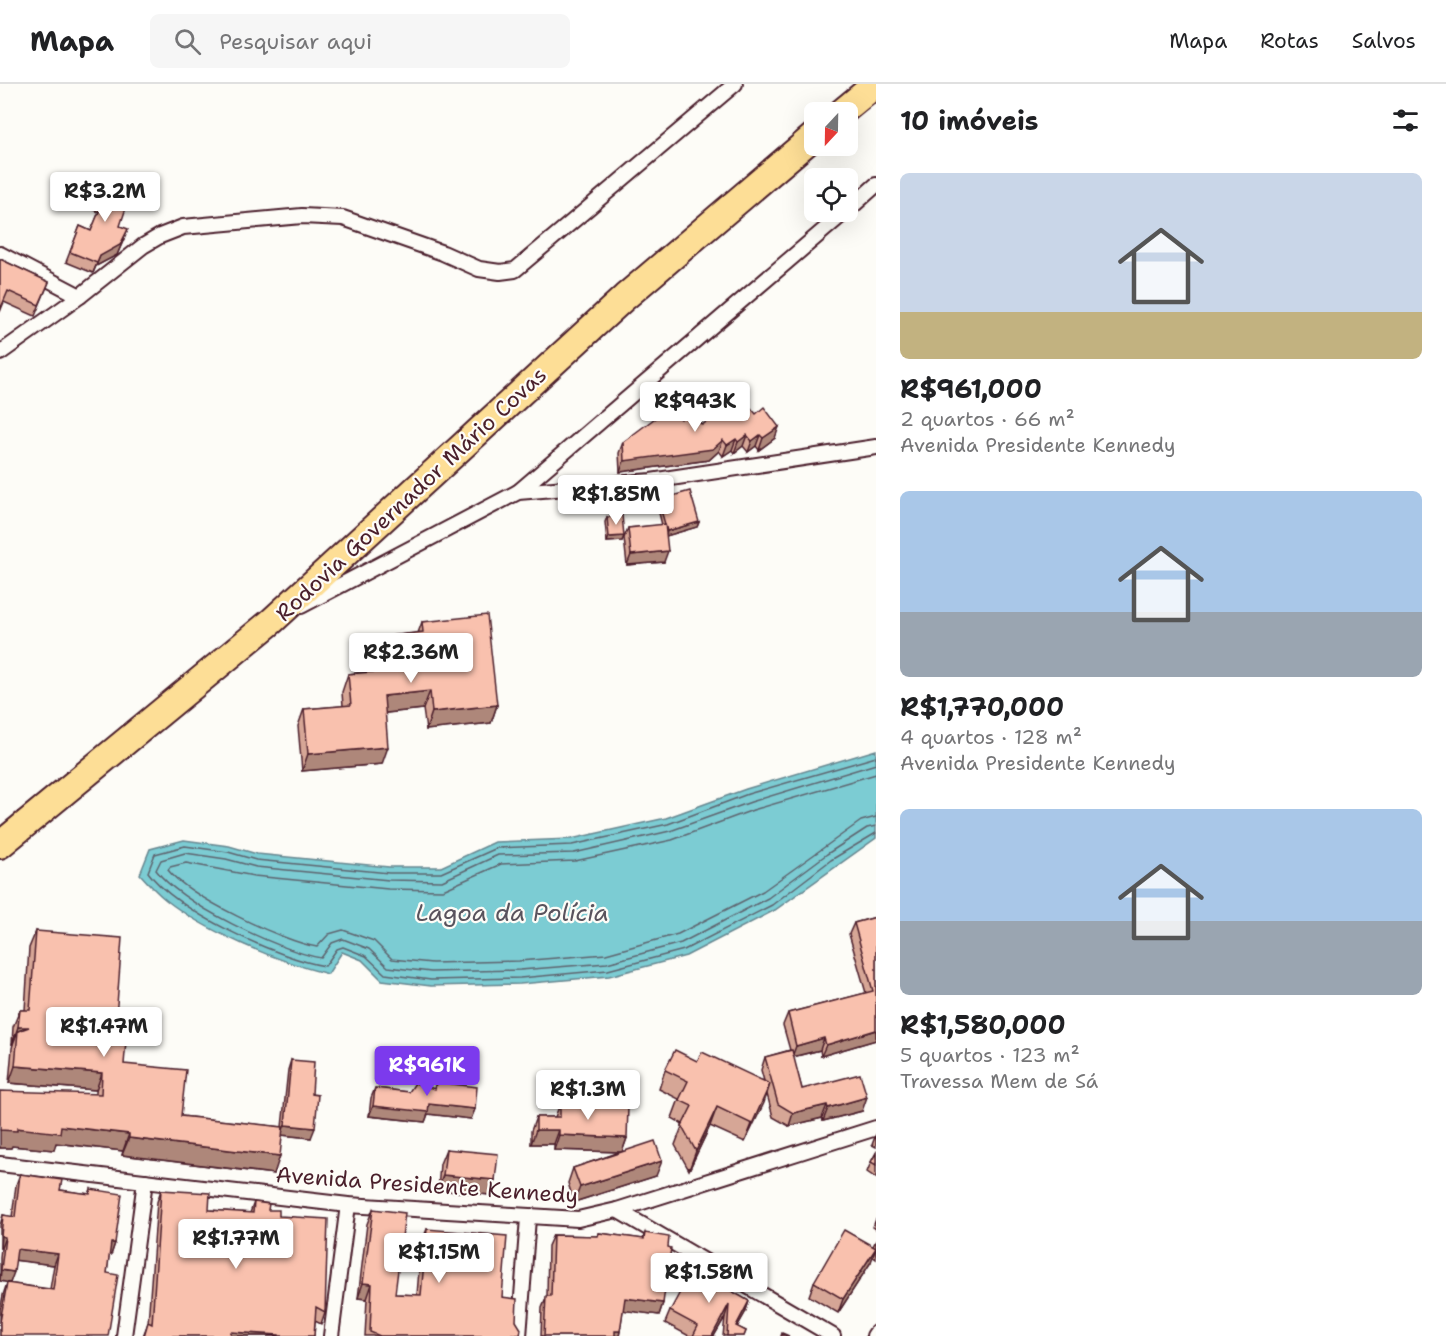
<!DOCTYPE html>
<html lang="pt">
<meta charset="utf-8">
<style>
body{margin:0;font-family:"Shantell Sans",sans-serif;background:#f6f6f6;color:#202124;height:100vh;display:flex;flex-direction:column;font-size:22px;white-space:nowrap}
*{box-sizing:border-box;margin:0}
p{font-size:20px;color:#757577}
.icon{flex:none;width:33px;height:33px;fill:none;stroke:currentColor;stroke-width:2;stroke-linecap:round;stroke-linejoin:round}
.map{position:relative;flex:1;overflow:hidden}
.side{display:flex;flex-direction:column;background:#fff;width:570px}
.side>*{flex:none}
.needle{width:39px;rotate:202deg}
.controls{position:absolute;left:804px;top:18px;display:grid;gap:12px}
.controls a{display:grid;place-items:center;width:54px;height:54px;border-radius:9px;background:#fff;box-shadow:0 6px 24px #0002;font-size:30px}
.price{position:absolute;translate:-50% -51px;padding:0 14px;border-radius:6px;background:#fff;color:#222;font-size:20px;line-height:39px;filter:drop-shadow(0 2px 3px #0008)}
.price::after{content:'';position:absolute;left:50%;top:36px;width:18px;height:14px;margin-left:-9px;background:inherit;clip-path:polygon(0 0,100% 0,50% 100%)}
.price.on{background:#7c3aed;color:#fff}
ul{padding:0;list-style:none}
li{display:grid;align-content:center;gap:12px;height:318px;padding:0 24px}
li span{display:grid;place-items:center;height:186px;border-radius:9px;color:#555}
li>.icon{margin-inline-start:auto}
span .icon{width:108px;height:108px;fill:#fffc;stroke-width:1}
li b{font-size:26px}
h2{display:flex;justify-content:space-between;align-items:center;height:72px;padding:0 24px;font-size:26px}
header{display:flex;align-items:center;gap:36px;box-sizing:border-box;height:84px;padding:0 30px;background:#fff;border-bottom:2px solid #e0e0e0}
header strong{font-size:28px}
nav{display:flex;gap:33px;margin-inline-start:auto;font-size:21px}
.search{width:420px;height:54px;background:#f6f6f6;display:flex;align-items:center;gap:15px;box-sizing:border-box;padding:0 21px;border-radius:9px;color:#757577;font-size:22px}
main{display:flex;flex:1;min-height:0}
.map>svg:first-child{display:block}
.water{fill:#7bccd3;stroke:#678790;stroke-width:1.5}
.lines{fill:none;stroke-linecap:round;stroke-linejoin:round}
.shore{stroke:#5e646e;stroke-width:1.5}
.street-casing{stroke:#4a1f2b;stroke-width:18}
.highway-casing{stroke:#4a1f2b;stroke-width:30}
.street{stroke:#fdfcf7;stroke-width:14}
.highway{stroke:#fdde96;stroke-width:26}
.wall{fill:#d6a696;stroke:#4a1f2b;stroke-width:1.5}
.shaded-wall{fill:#ae877a;stroke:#4a1f2b;stroke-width:1.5}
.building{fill:#f9c1ae;stroke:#4a1f2b;stroke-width:1.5}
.labels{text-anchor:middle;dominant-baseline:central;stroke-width:4.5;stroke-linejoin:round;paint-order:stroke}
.street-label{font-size:22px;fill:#4a1f2b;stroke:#fdfcf7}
.water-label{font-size:24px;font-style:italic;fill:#59535d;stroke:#fdfcf7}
</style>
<header>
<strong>Mapa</strong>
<div class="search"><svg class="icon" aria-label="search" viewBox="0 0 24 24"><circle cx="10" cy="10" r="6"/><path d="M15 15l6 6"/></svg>Pesquisar aqui</div>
<nav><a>Mapa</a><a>Rotas</a><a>Salvos</a></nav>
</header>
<main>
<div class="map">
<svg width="876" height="1252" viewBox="0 0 876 1252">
<rect width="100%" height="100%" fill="#fdfcf7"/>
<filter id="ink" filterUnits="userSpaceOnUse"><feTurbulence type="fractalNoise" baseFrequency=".0167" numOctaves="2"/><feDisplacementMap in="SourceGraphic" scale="12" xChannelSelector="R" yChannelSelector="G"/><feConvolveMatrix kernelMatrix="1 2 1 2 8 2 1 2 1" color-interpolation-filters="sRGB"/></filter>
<g filter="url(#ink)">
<path class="water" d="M 876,666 L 876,754 L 775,826 L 686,872 L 609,892 L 520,900 L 431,902 L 382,896 L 362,876 L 342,868 L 328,890 C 277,877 208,849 166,816 C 157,809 148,799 140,790 L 150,765 L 184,756 L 229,762 L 257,770 L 389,783 L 441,783 L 495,758 L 571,755 L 666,734 L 746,705 Z"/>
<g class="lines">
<g class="shore">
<path d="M 876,673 L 748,710 L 668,740 L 572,761 L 497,764 L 441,789 L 389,789 L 256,776 L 228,768 L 185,762 L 155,770 L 148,788 C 176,827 277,874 325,882 L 337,865 L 343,863 L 366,872 L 385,890 L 431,896 L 520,894 L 608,886 L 684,866 L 772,821 L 831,776 L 876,749"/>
<path d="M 876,680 L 751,718 L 670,747 L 574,769 L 498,771 L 442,797 L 389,796 L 256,783 L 226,775 L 185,769 L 161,776 L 156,786 C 181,820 280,867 321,874 L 332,859 L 343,855 L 369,865 L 388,883 L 431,888 L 520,886 L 607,879 L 681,859 L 768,814 L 827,770 L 867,744 L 876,742"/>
<path d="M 876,690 L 753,726 L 672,756 L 575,777 L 501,780 L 443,806 L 388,805 L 254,792 L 186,779 L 170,783 L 168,786 C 188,812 284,858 317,863 L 329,850 L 343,846 L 374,857 L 392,875 L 432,879 L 519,877 L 606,870 L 678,850 L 763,807 L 861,737 L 876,733"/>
</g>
<defs>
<g id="street">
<path d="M 848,126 L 876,101"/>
<path d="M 0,170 L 80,212"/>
<path d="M 0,269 L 80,212 L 143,162 L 160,152 L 183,143 L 302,132 L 343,134 L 443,169 L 479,185 L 500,188 L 515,186 L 735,0"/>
<path d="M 518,408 L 845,128"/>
<path d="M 301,522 L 518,408 L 651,397 L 876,363"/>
<path d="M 0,1080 L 348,1121 L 578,1135 L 617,1126 L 876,1044"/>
<path d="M 617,1126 L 833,1252"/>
<path d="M 124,1252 L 145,1097"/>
<path d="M 331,1252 L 348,1121"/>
<path d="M 519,1252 L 528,1134"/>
<path d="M 874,1252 L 876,1249"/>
</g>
<g id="highway">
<path d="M 842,28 L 876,0"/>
<path d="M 0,761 L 272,537 L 625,213 L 814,52"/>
</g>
</defs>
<use href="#street" class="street-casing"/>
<use href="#highway" class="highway-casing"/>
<use href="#street" class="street"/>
<use href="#highway" class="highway"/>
</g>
<g class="wall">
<path d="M 106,93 L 120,142 L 124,155 L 117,171 L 96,182 L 93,189 L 66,178 L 80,142 L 91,147 L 99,128 L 94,126 Z"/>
<path d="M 0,175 L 49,198 L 35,232 L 4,218 L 0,228 Z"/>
<path d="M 743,330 L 756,330 L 775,354 L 759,366 L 756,362 L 748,368 L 743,362 L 734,369 L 732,366 L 723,372 L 719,367 L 709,376 L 620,388 L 619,369 L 623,358 L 681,335 L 702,341 L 718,334 L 731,334 Z"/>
<path d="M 658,416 L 699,438 L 697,443 L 666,452 L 664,478 L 627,481 L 624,454 L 628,444 L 662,441 L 657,421 Z"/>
<path d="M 607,433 L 624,452 L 622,457 L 607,458 L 605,438 Z"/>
<path d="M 422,538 L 497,621 L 491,639 L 426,646 L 423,625 L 385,629 L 382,680 L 302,687 L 298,642 L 304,625 L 343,622 L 342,608 L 348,590 L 385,586 L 383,569 L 390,552 L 418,549 Z"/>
<path d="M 876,833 L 876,956 L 821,972 L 820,966 L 793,973 L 802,1005 L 862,1027 L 823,1037 L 822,1034 L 789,1042 L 773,1033 L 767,1010 L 745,1058 L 710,1042 L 689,1086 L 675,1061 L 683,1040 L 672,1034 L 679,1015 L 659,1005 L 665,986 L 697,977 L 764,997 L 761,986 L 765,973 L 790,966 L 783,941 L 788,929 L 866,909 L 849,850 L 854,839 Z"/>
<path d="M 36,847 L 116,934 L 124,980 L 181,1032 L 282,1043 L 288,986 L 291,976 L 312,1010 L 311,1054 L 282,1051 L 274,1090 L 122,1071 L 123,1067 L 56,1059 L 54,1066 L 12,1062 L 11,1064 L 0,1064 L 96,1010 L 96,1006 L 9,999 L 12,964 L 13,960 L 12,960 L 13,943 L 20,926 L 25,926 L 29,864 Z"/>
<path d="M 436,998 L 475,1025 L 471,1035 L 428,1030 L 425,1038 L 369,1032 L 371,1014 L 375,1004 L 409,1008 L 434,1005 Z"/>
<path d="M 560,1020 L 627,1054 L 622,1068 L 656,1092 L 574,1118 L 568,1099 L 573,1084 L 620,1068 L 554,1066 L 554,1060 L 531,1060 L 531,1047 L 536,1033 L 555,1033 Z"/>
<path d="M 876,1050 L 876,1063 L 872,1061 Z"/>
<path d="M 446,1065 L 495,1096 L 490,1111 L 438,1106 L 440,1080 Z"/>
<path d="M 876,1069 L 876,1094 L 867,1088 L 871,1078 Z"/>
<path d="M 20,1090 L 60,1106 L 89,1110 L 91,1105 L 115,1159 L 111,1171 L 109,1170 L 107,1189 L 0,1252 L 0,1226 L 3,1211 L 7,1199 L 50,1205 L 54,1181 L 15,1176 L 10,1199 L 0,1197 L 0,1173 L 1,1164 L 0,1164 L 0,1141 L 3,1131 L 12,1133 L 16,1101 Z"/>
<path d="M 161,1106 L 209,1126 L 250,1129 L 254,1118 L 279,1132 L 325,1228 L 321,1240 L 315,1237 L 314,1252 L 143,1252 L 148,1239 L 157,1118 Z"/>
<path d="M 373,1125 L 395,1210 L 417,1211 L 421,1160 L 427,1145 L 502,1213 L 516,1237 L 520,1252 L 365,1252 L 367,1215 L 358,1214 L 367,1140 Z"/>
<path d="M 876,1135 L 876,1145 L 873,1143 Z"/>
<path d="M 599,1149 L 643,1155 L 645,1149 L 663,1219 L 659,1231 L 623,1226 L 620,1247 L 619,1252 L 541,1252 L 542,1224 L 547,1212 L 548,1162 L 553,1151 L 597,1152 Z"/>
<path d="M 876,1156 L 876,1175 L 872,1172 L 871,1178 L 838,1229 L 809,1212 L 814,1198 L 873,1162 Z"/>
<path d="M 714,1198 L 749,1217 L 745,1229 L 737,1243 L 746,1247 L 744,1252 L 723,1252 L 725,1233 L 714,1252 L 689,1252 L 665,1239 L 670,1227 Z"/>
</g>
<g class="shaded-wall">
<path d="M 128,145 L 117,171 L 96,182 L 93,189 L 100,172 Z"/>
<path d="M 779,343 L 775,354 L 759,366 L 763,354 Z"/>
<path d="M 747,351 L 743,362 L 734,369 L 738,358 Z"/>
<path d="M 760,351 L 756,362 L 748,368 L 752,357 Z"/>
<path d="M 736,355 L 732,366 L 723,372 L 727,361 Z"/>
<path d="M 723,356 L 719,367 L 709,376 L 620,388 L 624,377 Z"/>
<path d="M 699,438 L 697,443 L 666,452 L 667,447 Z"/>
<path d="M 624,452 L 622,457 L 607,458 L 609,453 Z"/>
<path d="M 668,467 L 664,478 L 627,481 L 631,471 Z"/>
<path d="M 430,607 L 423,625 L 377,630 L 384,612 Z"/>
<path d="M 497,621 L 491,639 L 426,646 L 432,628 Z"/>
<path d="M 388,663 L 382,680 L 302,687 L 308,670 Z"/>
<path d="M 18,943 L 29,943 L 18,947 L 13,960 L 12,960 Z"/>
<path d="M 876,946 L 876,956 L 821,972 L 826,961 Z"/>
<path d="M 824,954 L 820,966 L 792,973 L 796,962 Z"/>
<path d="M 15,982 L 102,989 L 96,1006 L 9,999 Z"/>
<path d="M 770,1000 L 764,1019 L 745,1058 L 752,1040 Z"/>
<path d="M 867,1013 L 862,1027 L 823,1037 L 828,1024 Z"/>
<path d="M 429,1020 L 475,1025 L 471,1035 L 428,1030 L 425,1038 L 369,1032 L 373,1022 Z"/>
<path d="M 827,1021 L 822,1034 L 789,1042 L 793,1029 Z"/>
<path d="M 717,1023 L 710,1042 L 689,1086 L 696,1067 Z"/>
<path d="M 285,1041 L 315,1044 L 311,1054 L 281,1051 Z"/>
<path d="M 61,1042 L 129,1050 L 123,1067 L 56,1059 L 54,1066 L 12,1062 L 11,1064 L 0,1064 L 0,1046 Z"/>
<path d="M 536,1046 L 559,1046 L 554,1060 L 531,1060 Z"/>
<path d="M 559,1051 L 627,1054 L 622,1068 L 554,1066 Z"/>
<path d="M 129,1054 L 280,1072 L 274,1090 L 122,1071 Z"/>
<path d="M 662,1077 L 656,1092 L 574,1118 L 580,1103 Z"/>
<path d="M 443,1091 L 495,1096 L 490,1111 L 438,1106 Z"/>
<path d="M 1,1152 L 5,1153 L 1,1164 L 0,1164 Z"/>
<path d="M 111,1159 L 115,1159 L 111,1171 L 106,1170 Z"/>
<path d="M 876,1164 L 871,1178 L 838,1229 L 843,1215 Z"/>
<path d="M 17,1165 L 58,1170 L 54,1181 L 13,1176 Z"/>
<path d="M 1,1186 L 14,1188 L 10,1199 L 0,1197 Z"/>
<path d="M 363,1199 L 372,1200 L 367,1215 L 358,1214 Z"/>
<path d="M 625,1214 L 663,1219 L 659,1231 L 620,1226 Z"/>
<path d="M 749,1217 L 745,1229 L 732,1252 L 736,1242 Z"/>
<path d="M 729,1220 L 725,1233 L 714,1252 L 712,1252 Z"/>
<path d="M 615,1247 L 620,1247 L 619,1252 L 613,1252 Z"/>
<path d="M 231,1248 L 279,1251 L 278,1252 L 229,1252 Z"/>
</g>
<g class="building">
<path d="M 106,93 L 133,103 L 120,142 L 128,145 L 120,161 L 100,172 L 97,179 L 70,168 L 80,142 L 91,147 L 103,118 L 98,116 Z"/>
<path d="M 0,175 L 49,198 L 39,221 L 8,207 L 0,226 Z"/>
<path d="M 670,323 L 681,335 L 691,328 L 702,341 L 716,331 L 718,334 L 727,328 L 731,334 L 740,327 L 743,330 L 751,324 L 756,330 L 764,323 L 779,343 L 763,354 L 760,351 L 752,357 L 747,351 L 738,358 L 736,355 L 727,361 L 723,356 L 713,365 L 624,377 L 623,358 Z"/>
<path d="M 690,407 L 699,438 L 667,447 L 658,416 Z"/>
<path d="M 622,431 L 624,452 L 609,453 L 607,433 Z"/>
<path d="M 665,440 L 668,467 L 631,471 L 628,444 Z"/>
<path d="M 487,531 L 497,621 L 432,628 L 430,607 L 384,612 L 388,663 L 308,670 L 304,625 L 351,621 L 348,590 L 393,586 L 390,552 L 423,548 L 422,538 Z"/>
<path d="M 876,833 L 876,946 L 826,961 L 824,954 L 796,962 L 788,929 L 873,907 L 854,839 Z"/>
<path d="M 36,847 L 122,854 L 116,934 L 128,935 L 124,980 L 186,986 L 181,1032 L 283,1043 L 280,1072 L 129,1054 L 129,1050 L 61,1042 L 60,1049 L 17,1044 L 17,1047 L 0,1046 L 0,1007 L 101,1010 L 102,989 L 15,982 L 18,947 L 29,943 L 18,943 L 20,926 L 30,926 Z"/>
<path d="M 675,966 L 697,977 L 702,968 L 770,1000 L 752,1040 L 717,1023 L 696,1067 L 682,1042 L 692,1022 L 679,1016 L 688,997 L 665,986 Z"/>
<path d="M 792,966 L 802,1005 L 860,990 L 867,1013 L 828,1024 L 827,1021 L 793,1029 L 778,1020 L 765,973 Z"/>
<path d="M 291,976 L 314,978 L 312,1010 L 318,1011 L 315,1044 L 285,1041 Z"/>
<path d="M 436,998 L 477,1003 L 475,1025 L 429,1020 L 428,1028 L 373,1022 L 375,1004 L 409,1008 L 415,999 L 435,1005 Z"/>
<path d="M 560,1020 L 628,1023 L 627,1054 L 559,1051 L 559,1046 L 536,1046 L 536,1033 L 560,1033 Z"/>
<path d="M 655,1057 L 662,1077 L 580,1103 L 573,1084 Z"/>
<path d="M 446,1065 L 498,1070 L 495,1096 L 443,1091 Z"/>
<path d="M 876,1069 L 876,1081 L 871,1078 Z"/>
<path d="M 20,1090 L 62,1096 L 60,1106 L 90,1110 L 91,1105 L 122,1110 L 115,1159 L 111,1159 L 107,1189 L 118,1191 L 108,1252 L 0,1252 L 0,1238 L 7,1199 L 53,1206 L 58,1170 L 17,1165 L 14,1188 L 1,1186 L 5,1153 L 1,1152 L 3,1131 L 15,1133 Z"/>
<path d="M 161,1106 L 210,1109 L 209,1126 L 253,1129 L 254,1118 L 269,1120 L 268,1126 L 279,1126 L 279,1132 L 328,1135 L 325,1228 L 316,1223 L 314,1252 L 279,1252 L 279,1251 L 231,1248 L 230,1252 L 144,1252 L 148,1238 L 152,1240 Z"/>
<path d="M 373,1125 L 405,1129 L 395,1210 L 421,1211 L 427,1145 L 507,1152 L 502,1213 L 517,1215 L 516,1237 L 521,1245 L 520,1251 L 512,1250 L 512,1252 L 380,1252 L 370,1248 L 372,1200 L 363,1199 Z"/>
<path d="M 844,1146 L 876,1164 L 843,1215 L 814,1198 Z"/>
<path d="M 599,1149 L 644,1155 L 645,1149 L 669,1153 L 668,1163 L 671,1164 L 663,1219 L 625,1214 L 620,1247 L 615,1247 L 615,1252 L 544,1252 L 546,1212 L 551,1212 L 553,1151 L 598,1152 Z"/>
<path d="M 695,1180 L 717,1192 L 714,1197 L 749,1217 L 736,1242 L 746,1247 L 744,1252 L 727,1252 L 729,1220 L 712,1252 L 693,1252 L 698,1242 L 670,1227 Z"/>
<path d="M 782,1249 L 789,1252 L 781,1252 Z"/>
</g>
</g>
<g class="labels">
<g class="street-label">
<text transform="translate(411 410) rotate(-43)">Rodovia Governador Mário Covas</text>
<text transform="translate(427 1101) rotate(4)">Avenida Presidente Kennedy</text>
</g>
<g class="water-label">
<text x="512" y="829">Lagoa da Polícia</text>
</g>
</g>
</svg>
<div class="controls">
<a><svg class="needle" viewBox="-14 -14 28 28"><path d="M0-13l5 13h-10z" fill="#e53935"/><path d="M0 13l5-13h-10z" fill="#757577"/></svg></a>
<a><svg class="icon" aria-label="locate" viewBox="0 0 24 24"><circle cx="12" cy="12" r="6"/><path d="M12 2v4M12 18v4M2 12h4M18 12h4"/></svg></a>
</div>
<b class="price" style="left:105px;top:139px">R$3.2M</b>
<b class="price" style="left:695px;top:349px">R$943K</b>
<b class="price" style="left:616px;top:442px">R$1.85M</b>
<b class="price" style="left:411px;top:600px">R$2.36M</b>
<b class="price" style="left:104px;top:974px">R$1.47M</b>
<b class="price on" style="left:427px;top:1013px">R$961K</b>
<b class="price" style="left:588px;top:1037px">R$1.3M</b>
<b class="price" style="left:236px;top:1186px">R$1.77M</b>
<b class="price" style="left:439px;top:1200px">R$1.15M</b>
<b class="price" style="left:709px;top:1220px">R$1.58M</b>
</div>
<section class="side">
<h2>10 imóveis<svg class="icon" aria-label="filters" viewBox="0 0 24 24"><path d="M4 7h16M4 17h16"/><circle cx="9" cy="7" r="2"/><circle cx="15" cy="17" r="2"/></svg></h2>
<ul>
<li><span style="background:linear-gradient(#c9d6e8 75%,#c2b280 0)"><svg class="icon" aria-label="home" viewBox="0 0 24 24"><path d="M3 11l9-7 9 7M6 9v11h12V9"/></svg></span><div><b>R$961,000</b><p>2 quartos · 66 m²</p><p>Avenida Presidente Kennedy</p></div></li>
<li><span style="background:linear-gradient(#a9c7e8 65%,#9aa5b1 0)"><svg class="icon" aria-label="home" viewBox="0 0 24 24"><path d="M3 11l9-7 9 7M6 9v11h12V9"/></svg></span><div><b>R$1,770,000</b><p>4 quartos · 128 m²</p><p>Avenida Presidente Kennedy</p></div></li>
<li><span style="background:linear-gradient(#a9c7e8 60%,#9aa5b1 0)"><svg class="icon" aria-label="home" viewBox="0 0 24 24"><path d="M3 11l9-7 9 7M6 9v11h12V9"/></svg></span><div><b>R$1,580,000</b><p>5 quartos · 123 m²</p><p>Travessa Mem de Sá</p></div></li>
</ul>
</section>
</main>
